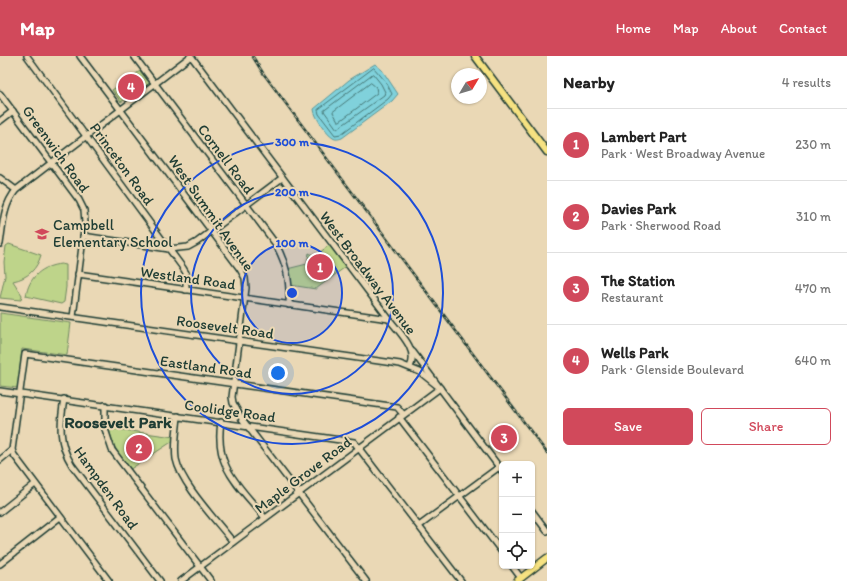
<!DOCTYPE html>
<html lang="en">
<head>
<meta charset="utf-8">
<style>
  :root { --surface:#fff; --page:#f6f6f6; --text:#222; --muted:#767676; --line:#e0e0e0; --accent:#d1495b }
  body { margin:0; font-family:Itim,sans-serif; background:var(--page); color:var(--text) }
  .controls { position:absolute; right:12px; bottom:12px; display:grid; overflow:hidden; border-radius:6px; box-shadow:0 1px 3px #0004 }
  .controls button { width:36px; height:36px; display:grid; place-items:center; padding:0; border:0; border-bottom:1px solid var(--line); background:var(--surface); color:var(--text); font:20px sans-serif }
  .compass { position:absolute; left:451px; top:12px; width:36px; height:36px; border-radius:50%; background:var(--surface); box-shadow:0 1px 3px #0004; rotate:52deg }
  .you { position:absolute; left:278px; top:317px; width:14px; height:14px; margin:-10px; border:3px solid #fff; border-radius:50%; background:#1a73e8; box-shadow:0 0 0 6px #1a73e833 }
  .badge { display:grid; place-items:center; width:26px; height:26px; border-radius:50%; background:var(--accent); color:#fff; font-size:13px; font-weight:700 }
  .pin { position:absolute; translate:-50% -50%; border:2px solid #fff; box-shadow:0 1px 4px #0006 }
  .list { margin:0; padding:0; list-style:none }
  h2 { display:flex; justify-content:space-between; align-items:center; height:52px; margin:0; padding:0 16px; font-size:17px }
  h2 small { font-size:13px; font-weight:400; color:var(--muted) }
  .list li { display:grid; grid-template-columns:26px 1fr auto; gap:12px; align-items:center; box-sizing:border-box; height:72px; padding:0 16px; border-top:1px solid var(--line) }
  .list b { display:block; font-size:15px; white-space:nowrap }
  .list p { margin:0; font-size:13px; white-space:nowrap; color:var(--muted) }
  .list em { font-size:13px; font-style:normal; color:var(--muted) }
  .actions { display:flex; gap:8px; padding:12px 16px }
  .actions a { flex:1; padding:9px 0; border:1px solid var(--accent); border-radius:6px; text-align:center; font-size:14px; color:var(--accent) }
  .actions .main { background:var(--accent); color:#fff }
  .icon { flex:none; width:22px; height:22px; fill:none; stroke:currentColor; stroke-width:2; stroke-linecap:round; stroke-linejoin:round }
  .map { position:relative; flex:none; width:547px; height:525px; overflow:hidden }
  header { display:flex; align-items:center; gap:24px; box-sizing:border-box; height:56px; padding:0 20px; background:var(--accent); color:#fff }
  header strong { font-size:19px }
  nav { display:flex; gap:22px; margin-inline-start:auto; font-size:14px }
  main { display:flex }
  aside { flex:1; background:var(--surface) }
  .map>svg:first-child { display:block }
  .green { fill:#bed48a; stroke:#6e885f }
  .water { fill:#80d1db; stroke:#599698 }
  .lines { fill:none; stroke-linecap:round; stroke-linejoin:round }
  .shore { stroke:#467877; stroke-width:1 }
  .minor-casing { stroke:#1f3d34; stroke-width:8 }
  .major-casing { stroke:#1f3d34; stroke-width:9 }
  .minor { stroke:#ead8b5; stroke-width:5 }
  .major { stroke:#f6e281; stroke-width:6 }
  .rail-casing { stroke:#1f3d34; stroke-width:2.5 }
  .rail { stroke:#ead8b5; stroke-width:1; stroke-dasharray:3; stroke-linecap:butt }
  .ring { fill:none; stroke:#1d4ed8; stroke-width:2 }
  .labels { text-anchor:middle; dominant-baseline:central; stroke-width:4; stroke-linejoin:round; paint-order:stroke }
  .street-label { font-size:15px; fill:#1f3d34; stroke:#ead8b5 }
  .poi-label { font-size:15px; fill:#1f3d34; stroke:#ead8b5; text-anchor:start }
  .quarter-label { font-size:17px; font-weight:bold; fill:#1f3d34; stroke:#ead8b5 }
  .centre { fill:#1d4ed8; stroke:#ead8b5; stroke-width:2 }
  .ring-label { font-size:12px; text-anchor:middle; font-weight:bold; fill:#1d4ed8; stroke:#ead8b5; stroke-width:4; stroke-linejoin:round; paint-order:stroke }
</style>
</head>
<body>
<header>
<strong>Map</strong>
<nav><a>Home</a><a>Map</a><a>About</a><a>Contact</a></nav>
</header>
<main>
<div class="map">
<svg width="547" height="525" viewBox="0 0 547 525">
  <rect width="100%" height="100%" fill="#ead8b5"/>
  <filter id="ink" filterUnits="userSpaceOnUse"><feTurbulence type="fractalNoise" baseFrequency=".025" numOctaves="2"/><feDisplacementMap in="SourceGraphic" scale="8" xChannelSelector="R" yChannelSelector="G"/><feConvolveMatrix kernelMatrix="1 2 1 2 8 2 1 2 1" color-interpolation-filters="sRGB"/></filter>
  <g filter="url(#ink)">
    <g class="green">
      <path d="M 140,15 L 150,28 L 121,46 L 112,34 Z"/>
      <path d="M 332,187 L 348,209 L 316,233 L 290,229 L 287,213 L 307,208 L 309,197 L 315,200 Z"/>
      <path d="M 9,188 L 41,199 C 37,213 28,222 13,225 L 22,239 L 21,244 L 0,242 L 5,220 L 4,206 L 6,190 Z"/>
      <path d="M 61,208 L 66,209 L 66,231 L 64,246 L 61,248 L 26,240 C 29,221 42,210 61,208 Z"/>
      <path d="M 0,257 L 71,267 L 67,299 L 22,293 L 18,332 L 0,330 Z"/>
      <path d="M 109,372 L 174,381 L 173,385 L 129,414 C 119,400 112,389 109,372 Z"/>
    </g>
    <path class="water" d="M 375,8 L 382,14 L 398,38 L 392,45 L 342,82 C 339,83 336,84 333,82 C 327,79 314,60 314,53 L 349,24 Z"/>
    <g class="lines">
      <g class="shore">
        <path d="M 374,12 L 386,26 L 392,38 L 388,43 L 341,78 L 335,79 L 319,58 L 318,54 Z"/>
        <path d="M 373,18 L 381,28 L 385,36 L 384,39 L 337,73 L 324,55 Z"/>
        <path d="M 371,27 L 376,31 L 377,37 L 340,65 L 338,65 L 333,56 Z"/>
      </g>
      <defs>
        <g id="minor">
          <path d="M 27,0 L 183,212 L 186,217 L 186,234"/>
          <path d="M 80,0 L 240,213 L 245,222 L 246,232 L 232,341 L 233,347 L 242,363 L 366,525"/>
          <path d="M 134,0 L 275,187 C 287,208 290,225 289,249"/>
          <path d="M 0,38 L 79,144 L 84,154 L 85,167 L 73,261"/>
          <path d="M 0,65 L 13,55"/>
          <path d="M 0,122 L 16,134"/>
          <path d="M 83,180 L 169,193 L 188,191 L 197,186 L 282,122"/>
          <path d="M 0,188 C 3,168 3,150 16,134 L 191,0 L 389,263 C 399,276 419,294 410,311"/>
          <path d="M 78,218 L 389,263"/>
          <path d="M 0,251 L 400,308 L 420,316 L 440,332"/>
          <path d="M 413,296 L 502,415"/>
          <path d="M 0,335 L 354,386 L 461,525"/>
          <path d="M 64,343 C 60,368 58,387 72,409 L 160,525"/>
          <path d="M 105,349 L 105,373 L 112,394 L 211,525"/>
          <path d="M 178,360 C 177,374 174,388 176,403 C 181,428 217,465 233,486"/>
          <path d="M 399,361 L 502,496"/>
          <path d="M 221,366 C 214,412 239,429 265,462"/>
          <path d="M 0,404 L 12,394"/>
          <path d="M 532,455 L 547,475"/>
          <path d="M 0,456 L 35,428"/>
          <path d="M 419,470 L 499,411"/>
          <path d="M 0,508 L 60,461"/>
          <path d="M 512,510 L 521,522"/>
          <path d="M 109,525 L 14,399 L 12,394 L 25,298 L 397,351 L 403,358"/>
          <path d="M 181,525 L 440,332"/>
        </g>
        <g id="major">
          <path d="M 475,0 L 547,96"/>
          <path d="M 517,525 L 547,502"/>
        </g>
      </defs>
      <use href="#minor" class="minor-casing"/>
      <use href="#major" class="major-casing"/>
      <use href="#minor" class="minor"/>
      <use href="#major" class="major"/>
      <defs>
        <path id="rail" d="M 253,1 L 263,17 L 547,397"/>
      </defs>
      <use href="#rail" class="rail-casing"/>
      <use href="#rail" class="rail"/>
    </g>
  </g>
  <circle cx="292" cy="237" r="50" fill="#1d4ed8" fill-opacity=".12"/>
  <g class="ring">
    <circle cx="292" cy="237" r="50"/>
    <circle cx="292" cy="237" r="101"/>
    <circle cx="292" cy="237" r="151"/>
  </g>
  <defs>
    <symbol id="school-bare" viewBox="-9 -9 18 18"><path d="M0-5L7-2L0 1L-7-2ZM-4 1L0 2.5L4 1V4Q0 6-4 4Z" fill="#d1495b" stroke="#ead8b5" stroke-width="2.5" paint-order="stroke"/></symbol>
  </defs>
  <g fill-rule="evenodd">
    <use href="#school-bare" x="32" y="168" width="20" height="20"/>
  </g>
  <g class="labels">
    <g class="street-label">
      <text transform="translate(56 93) rotate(54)">Greenwich Road</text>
      <text transform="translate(226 103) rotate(53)">Cornell Road</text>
      <text transform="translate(122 108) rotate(54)">Princeton Road</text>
      <text transform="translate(211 157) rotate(55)">West Summit Avenue</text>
      <text transform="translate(368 217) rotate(53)">West Broadway Avenue</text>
      <text transform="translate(188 222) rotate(8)">Westland Road</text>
      <text transform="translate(225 271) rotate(8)">Roosevelt Road</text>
      <text transform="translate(206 311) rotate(8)">Eastland Road</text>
      <text transform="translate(230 355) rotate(8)">Coolidge Road</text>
      <text transform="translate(303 419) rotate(-37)">Maple Grove Road</text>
      <text transform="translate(106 432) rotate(54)">Hampden Road</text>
    </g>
    <g class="poi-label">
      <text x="53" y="169">Campbell<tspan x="53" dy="17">Elementary School</tspan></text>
    </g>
    <g class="quarter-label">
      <text x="118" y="366">Roosevelt Park</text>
    </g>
  </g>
  <circle cx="292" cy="237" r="6" class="centre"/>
  <g class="ring-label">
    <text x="292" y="90">300 m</text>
    <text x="292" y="140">200 m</text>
    <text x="292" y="191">100 m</text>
  </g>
</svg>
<div class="controls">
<button>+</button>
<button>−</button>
<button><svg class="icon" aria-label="locate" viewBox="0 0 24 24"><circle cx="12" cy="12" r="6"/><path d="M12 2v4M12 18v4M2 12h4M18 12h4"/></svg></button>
</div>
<svg class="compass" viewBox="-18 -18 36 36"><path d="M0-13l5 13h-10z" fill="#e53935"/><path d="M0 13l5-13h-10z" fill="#767676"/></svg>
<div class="you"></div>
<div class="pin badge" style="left:320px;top:211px">1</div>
<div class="pin badge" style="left:139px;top:392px">2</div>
<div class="pin badge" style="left:504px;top:382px">3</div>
<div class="pin badge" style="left:131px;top:31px">4</div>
</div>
<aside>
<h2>Nearby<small>4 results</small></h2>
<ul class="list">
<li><span class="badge">1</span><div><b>Lambert Part</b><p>Park · West Broadway Avenue</p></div><em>230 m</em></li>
<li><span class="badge">2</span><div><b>Davies Park</b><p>Park · Sherwood Road</p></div><em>310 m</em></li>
<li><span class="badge">3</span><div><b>The Station</b><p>Restaurant</p></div><em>470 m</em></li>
<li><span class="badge">4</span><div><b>Wells Park</b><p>Park · Glenside Boulevard</p></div><em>640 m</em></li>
</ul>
<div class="actions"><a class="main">Save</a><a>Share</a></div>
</aside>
</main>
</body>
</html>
